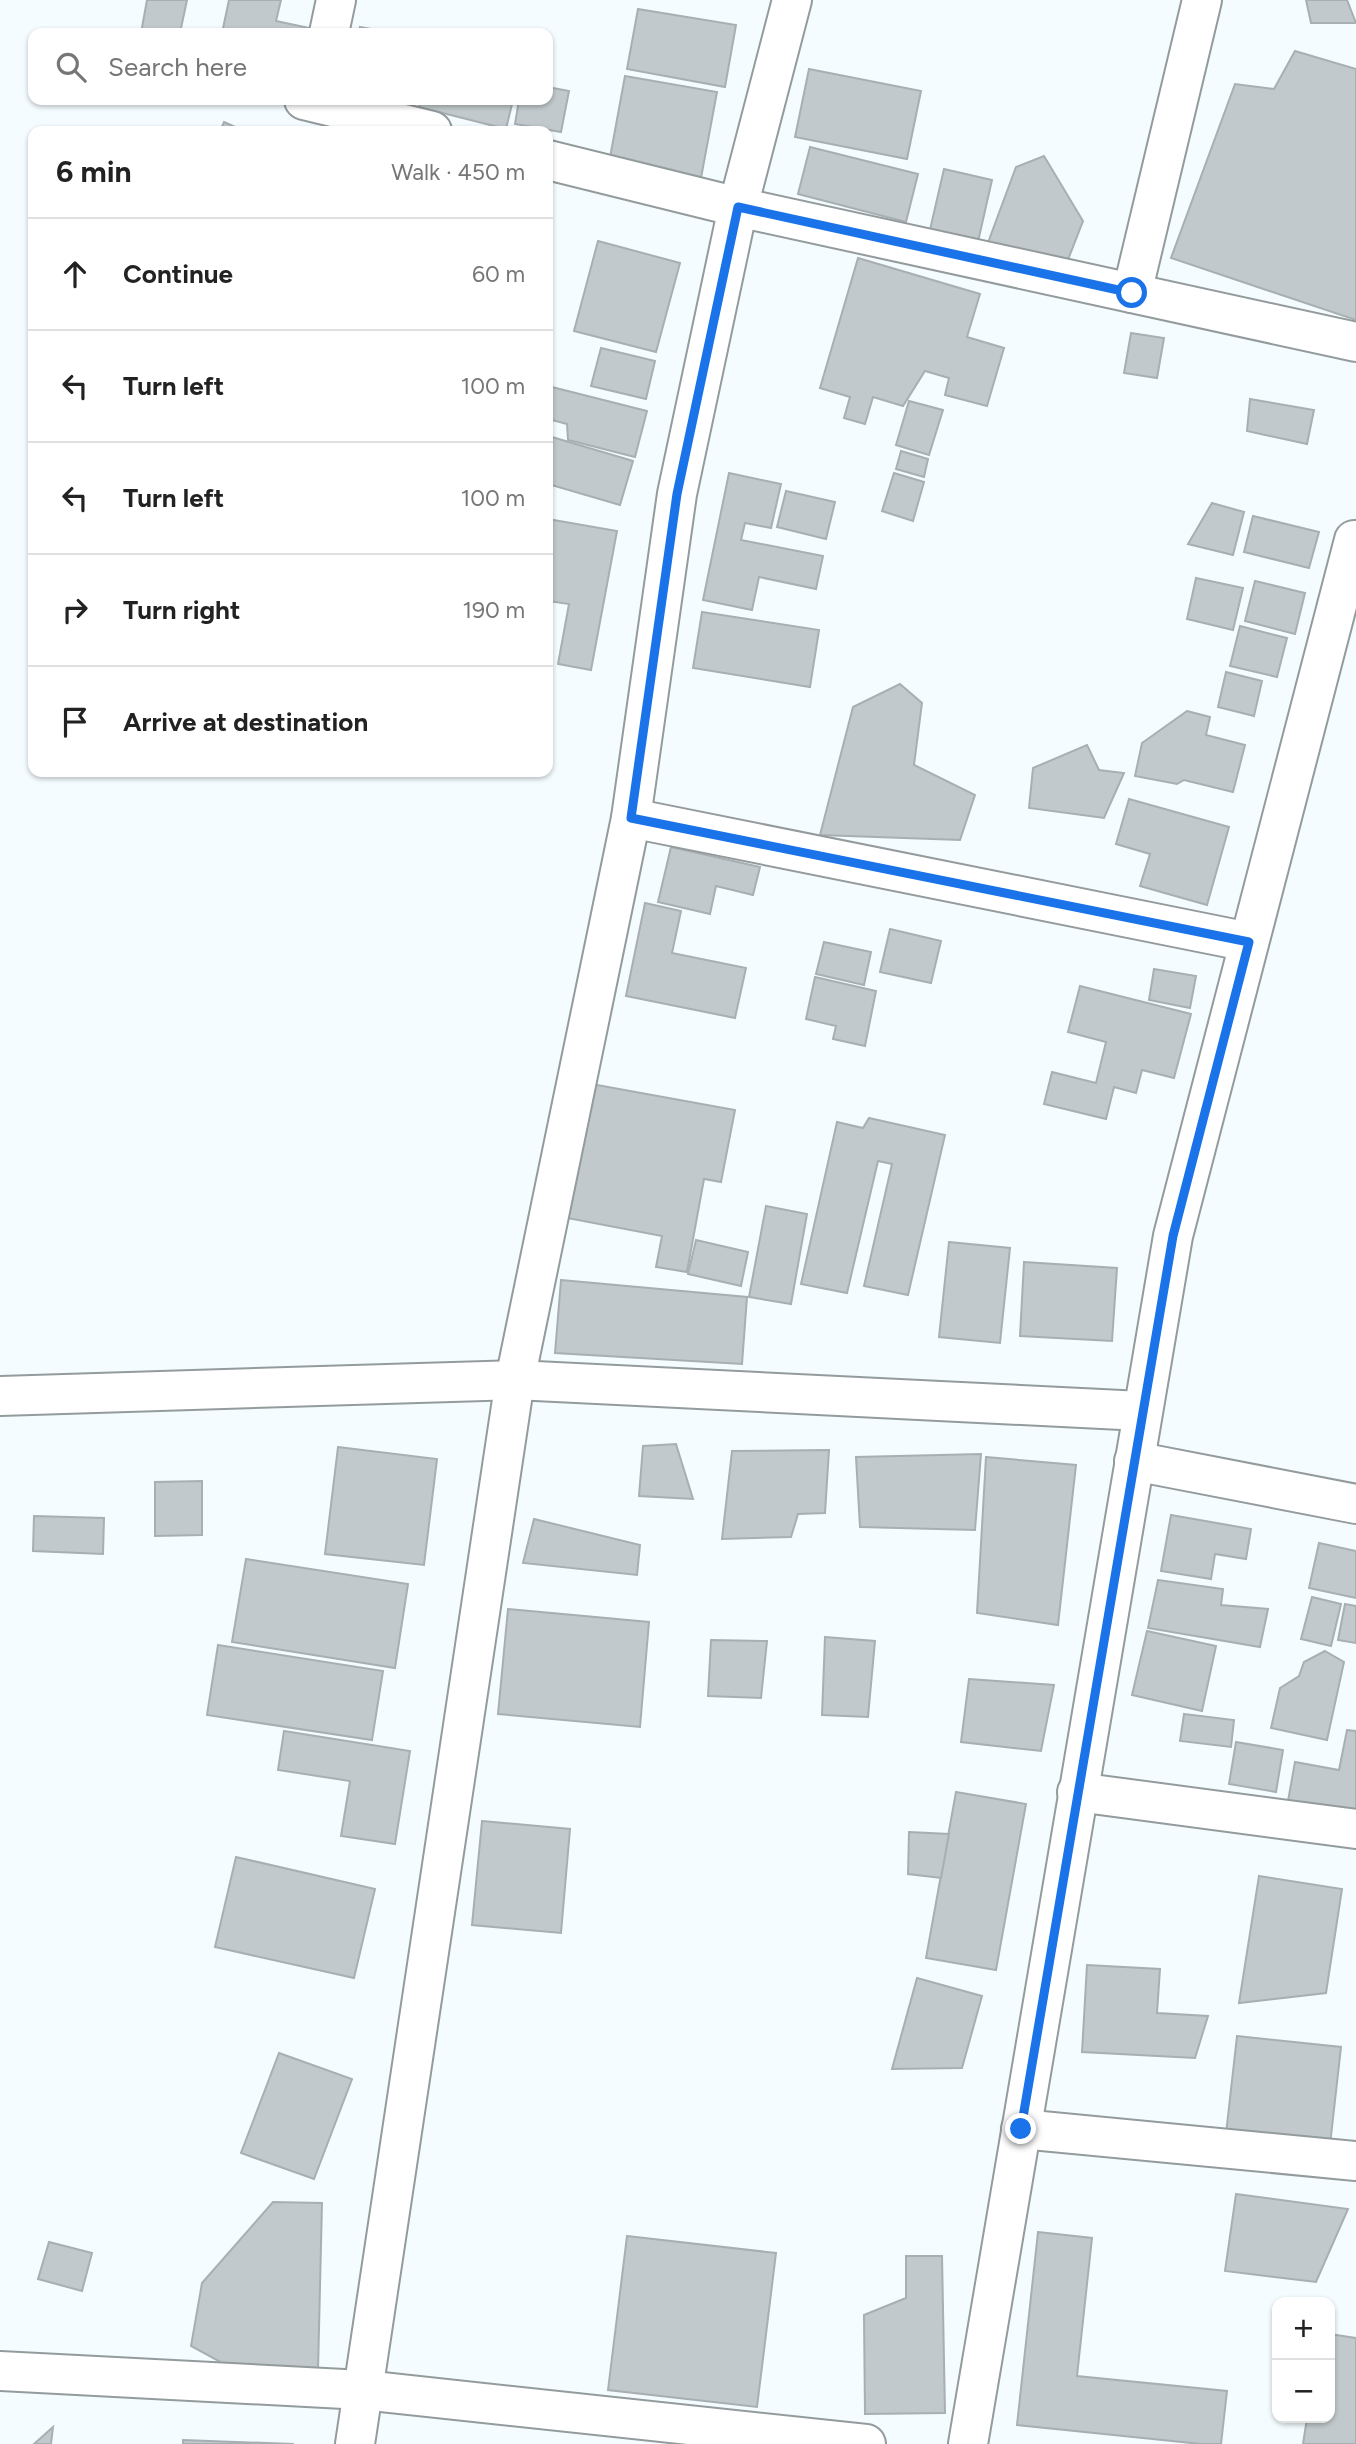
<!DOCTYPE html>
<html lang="en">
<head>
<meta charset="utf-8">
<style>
  :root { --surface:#fff; --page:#f6f6f6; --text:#222; --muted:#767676; --line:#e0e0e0 }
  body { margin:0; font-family:Figtree,sans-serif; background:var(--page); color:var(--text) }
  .controls { position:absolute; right:21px; bottom:21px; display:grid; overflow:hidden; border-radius:14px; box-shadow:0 2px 5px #0004 }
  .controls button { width:63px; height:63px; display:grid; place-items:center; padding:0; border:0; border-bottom:2px solid var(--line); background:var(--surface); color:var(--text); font:35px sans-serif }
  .stop { position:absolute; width:21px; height:21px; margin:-16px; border:5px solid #1a73e8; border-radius:50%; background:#fff }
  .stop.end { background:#1a73e8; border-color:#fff; box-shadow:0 2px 7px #0008 }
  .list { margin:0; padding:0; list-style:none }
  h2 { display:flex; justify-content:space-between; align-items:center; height:91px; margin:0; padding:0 28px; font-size:30px }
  h2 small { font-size:23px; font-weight:400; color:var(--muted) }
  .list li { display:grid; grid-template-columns:46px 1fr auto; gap:21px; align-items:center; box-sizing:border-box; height:112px; padding:0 28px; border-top:2px solid var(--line) }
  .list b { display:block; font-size:26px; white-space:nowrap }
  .list em { font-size:23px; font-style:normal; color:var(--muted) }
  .icon { flex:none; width:38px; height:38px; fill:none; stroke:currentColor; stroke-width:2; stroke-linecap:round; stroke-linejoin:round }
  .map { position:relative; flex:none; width:1356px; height:2444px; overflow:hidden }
  .search { position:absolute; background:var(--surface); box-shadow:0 2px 5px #0004; left:28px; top:28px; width:525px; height:77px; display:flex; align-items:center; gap:18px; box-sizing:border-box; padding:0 24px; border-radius:14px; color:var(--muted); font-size:26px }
  .panel { position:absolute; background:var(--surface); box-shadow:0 2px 5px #0004; left:28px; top:126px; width:525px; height:651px; border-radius:14px }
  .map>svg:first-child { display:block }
  .building { fill:#c1c9cc; stroke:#a7afb2; stroke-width:2 }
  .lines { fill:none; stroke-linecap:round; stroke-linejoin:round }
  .minor-casing { stroke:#939b9d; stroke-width:42 }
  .minor { stroke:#fff; stroke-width:38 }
  .route { stroke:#1a73e8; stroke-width:9 }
</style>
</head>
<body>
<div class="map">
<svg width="1356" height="2444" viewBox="0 0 1356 2444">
  <rect width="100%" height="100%" fill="#f4fcff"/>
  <g class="building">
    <path d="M 147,0 L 187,0 L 180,33 L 141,33 Z"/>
    <path d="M 229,0 L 281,0 L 276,21 L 314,29 L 313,33 L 222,33 Z"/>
    <path d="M 1306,0 L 1347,0 L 1356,23 L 1311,23 Z"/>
    <path d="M 638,9 L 736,25 L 725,87 L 627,69 Z"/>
    <path d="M 360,27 L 393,33 L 359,33 Z"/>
    <path d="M 1295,51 L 1356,69 L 1356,320 L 1171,258 L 1235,84 L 1274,89 Z"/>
    <path d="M 809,69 L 921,91 L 907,159 L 795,137 Z"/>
    <path d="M 625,76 L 717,92 L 701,178 L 609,163 Z"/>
    <path d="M 548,87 L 569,91 L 561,132 L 515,124 L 519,100 L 548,100 Z"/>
    <path d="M 421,100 L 513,100 L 506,129 L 419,107 Z"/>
    <path d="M 224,122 L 244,131 L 220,131 Z"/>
    <path d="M 810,147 L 918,174 L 906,222 L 798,194 Z"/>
    <path d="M 1044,156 L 1083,221 L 1064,270 L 986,248 L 1016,167 Z"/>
    <path d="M 944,169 L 992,180 L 977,246 L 929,234 Z"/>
    <path d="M 598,241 L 680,263 L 656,352 L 574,331 Z"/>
    <path d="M 858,258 L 980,294 L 967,337 L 1004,348 L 987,406 L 945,395 L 949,378 L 925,371 L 903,406 L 873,397 L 865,424 L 844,418 L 850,397 L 820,388 Z"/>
    <path d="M 1131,333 L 1164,338 L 1157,378 L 1124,373 Z"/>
    <path d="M 601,348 L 655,361 L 646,399 L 591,386 Z"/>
    <path d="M 548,386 L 647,411 L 635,457 L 568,440 L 567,424 L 548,419 Z"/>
    <path d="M 1250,399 L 1314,410 L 1307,444 L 1247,431 Z"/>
    <path d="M 909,401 L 943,410 L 929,455 L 896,445 Z"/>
    <path d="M 552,437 L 633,461 L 620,505 L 548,484 L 548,451 Z"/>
    <path d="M 901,451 L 928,459 L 924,477 L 896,469 Z"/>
    <path d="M 729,473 L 781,484 L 771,528 L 745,523 L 741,540 L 823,556 L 816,589 L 759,577 L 752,610 L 703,600 Z"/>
    <path d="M 894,473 L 924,482 L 913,521 L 882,511 Z"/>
    <path d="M 786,491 L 835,502 L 826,539 L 777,527 Z"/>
    <path d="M 1212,503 L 1244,512 L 1233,555 L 1188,544 Z"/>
    <path d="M 1253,516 L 1319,532 L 1309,568 L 1244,552 Z"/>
    <path d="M 548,519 L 617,531 L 591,670 L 558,664 L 569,604 L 548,601 Z"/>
    <path d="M 1196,578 L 1243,588 L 1233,630 L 1187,619 Z"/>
    <path d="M 1255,581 L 1305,593 L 1295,634 L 1245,621 Z"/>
    <path d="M 702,612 L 819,630 L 810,687 L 693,668 Z"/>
    <path d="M 1240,626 L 1287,638 L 1277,677 L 1230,666 Z"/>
    <path d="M 1226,672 L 1262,681 L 1254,716 L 1218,707 Z"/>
    <path d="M 900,684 L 922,703 L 914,765 L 975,795 L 960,840 L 820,835 L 853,707 Z"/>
    <path d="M 1187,711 L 1210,717 L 1206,735 L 1245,745 L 1233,792 L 1184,780 L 1177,784 L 1135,776 L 1142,743 Z"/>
    <path d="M 1087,745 L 1099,770 L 1124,773 L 1104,818 L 1029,808 L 1033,768 Z"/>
    <path d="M 1129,799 L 1229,827 L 1207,905 L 1140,886 L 1150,854 L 1116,844 Z"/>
    <path d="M 671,847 L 760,867 L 753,895 L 716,886 L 710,914 L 658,902 Z"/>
    <path d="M 645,903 L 681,911 L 672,953 L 746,968 L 735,1018 L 626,996 Z"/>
    <path d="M 890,929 L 941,941 L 931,983 L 880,972 Z"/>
    <path d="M 824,942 L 871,952 L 864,985 L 816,974 Z"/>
    <path d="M 1154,969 L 1196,976 L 1190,1008 L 1149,1000 Z"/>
    <path d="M 815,977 L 876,991 L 865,1046 L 833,1039 L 836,1026 L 806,1019 Z"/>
    <path d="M 1080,986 L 1191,1014 L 1174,1078 L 1142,1070 L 1136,1093 L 1114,1087 L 1106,1119 L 1044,1104 L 1052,1072 L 1096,1083 L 1106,1042 L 1068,1032 Z"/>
    <path d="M 586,1083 L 735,1110 L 721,1182 L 704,1179 L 687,1272 L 656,1267 L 662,1236 L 562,1217 Z"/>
    <path d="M 869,1118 L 945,1135 L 908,1295 L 864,1286 L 892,1164 L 878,1161 L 847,1293 L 801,1284 L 837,1122 L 863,1128 Z"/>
    <path d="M 766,1206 L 807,1214 L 791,1304 L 749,1297 Z"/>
    <path d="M 696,1240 L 748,1252 L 741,1286 L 688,1274 Z"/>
    <path d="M 949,1242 L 1010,1248 L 1000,1343 L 939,1337 Z"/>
    <path d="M 1024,1262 L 1117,1268 L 1112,1341 L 1020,1336 Z"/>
    <path d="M 561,1280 L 747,1297 L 742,1364 L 555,1353 Z"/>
    <path d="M 676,1444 L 693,1499 L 639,1496 L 643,1446 Z"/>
    <path d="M 338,1447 L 437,1459 L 424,1565 L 325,1554 Z"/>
    <path d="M 829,1450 L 825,1513 L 798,1514 L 791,1537 L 722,1539 L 732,1451 Z"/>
    <path d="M 981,1454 L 975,1530 L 860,1527 L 856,1457 Z"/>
    <path d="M 986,1457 L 1076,1465 L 1058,1625 L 977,1613 Z"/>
    <path d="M 202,1481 L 202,1535 L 155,1536 L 155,1482 Z"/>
    <path d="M 1171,1515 L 1251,1529 L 1246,1559 L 1215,1554 L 1211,1579 L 1161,1571 Z"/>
    <path d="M 34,1516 L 104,1518 L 103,1554 L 33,1551 Z"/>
    <path d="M 534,1519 L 640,1545 L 637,1575 L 523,1563 Z"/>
    <path d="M 1319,1543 L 1356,1551 L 1356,1598 L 1309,1588 Z"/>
    <path d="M 246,1559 L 408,1584 L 395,1668 L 232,1642 Z"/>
    <path d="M 1158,1580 L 1223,1589 L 1221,1605 L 1268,1609 L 1260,1647 L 1148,1628 Z"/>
    <path d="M 1312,1597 L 1341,1604 L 1331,1646 L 1301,1639 Z"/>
    <path d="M 1345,1604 L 1356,1606 L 1356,1643 L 1338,1640 Z"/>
    <path d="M 508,1609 L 649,1622 L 640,1727 L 498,1714 Z"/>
    <path d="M 1147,1631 L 1216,1646 L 1202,1711 L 1132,1695 Z"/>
    <path d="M 825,1637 L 875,1641 L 868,1717 L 822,1715 Z"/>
    <path d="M 711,1640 L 767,1641 L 761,1698 L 708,1696 Z"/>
    <path d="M 218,1645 L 383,1671 L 372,1740 L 207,1715 Z"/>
    <path d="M 1325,1651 L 1344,1662 L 1327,1740 L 1271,1728 L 1280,1688 L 1299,1676 L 1304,1662 Z"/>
    <path d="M 969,1679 L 1054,1685 L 1041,1751 L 961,1742 Z"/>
    <path d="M 1184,1714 L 1234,1720 L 1231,1747 L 1180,1741 Z"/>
    <path d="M 1347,1730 L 1356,1731 L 1356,1814 L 1288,1801 L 1295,1762 L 1339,1770 Z"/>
    <path d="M 284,1731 L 410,1751 L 395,1844 L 341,1836 L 350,1781 L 278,1770 Z"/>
    <path d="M 1236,1742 L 1283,1750 L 1276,1792 L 1229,1784 Z"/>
    <path d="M 956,1792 L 1026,1804 L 996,1970 L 926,1958 Z"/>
    <path d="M 482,1821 L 570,1829 L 561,1933 L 472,1925 Z"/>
    <path d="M 909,1832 L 949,1834 L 941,1878 L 908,1874 Z"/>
    <path d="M 236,1857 L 375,1889 L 354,1978 L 215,1947 Z"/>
    <path d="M 1259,1876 L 1342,1889 L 1326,1993 L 1239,2003 Z"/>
    <path d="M 1087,1965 L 1160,1969 L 1157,2013 L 1208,2016 L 1195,2058 L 1082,2052 Z"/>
    <path d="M 917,1978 L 982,1996 L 962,2068 L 892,2069 Z"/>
    <path d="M 1237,2036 L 1341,2047 L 1330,2145 L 1226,2134 Z"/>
    <path d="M 279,2053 L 352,2079 L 314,2179 L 241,2153 Z"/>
    <path d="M 1236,2194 L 1348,2209 L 1316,2282 L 1225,2271 Z"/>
    <path d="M 273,2202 L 322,2203 L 318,2371 L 235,2370 L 191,2346 L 202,2283 Z"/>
    <path d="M 1038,2232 L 1092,2238 L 1077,2376 L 1227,2391 L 1221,2444 L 1201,2444 L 1017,2425 Z"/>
    <path d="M 627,2236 L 776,2253 L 757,2407 L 608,2390 Z"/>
    <path d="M 49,2242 L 92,2253 L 82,2291 L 38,2279 Z"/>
    <path d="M 906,2256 L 942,2256 L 945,2413 L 865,2414 L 864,2315 L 906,2298 Z"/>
    <path d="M 1330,2334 L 1356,2338 L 1356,2444 L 1303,2444 L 1307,2418 L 1330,2418 Z"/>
    <path d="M 53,2427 L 51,2444 L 34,2444 Z"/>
    <path d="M 183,2440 L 294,2444 L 183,2444 Z"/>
  </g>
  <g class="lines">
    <defs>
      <g id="minor">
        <path d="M 329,33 L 336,0"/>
        <path d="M 304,100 L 432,131"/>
        <path d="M 548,160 L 738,207 L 1356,342"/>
        <path d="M 1132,293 L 1202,0"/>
        <path d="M 631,818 L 1249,942"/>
        <path d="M 0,1396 L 515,1380 L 1142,1411"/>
        <path d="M 1134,1461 L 1356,1504"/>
        <path d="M 1077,1792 L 1356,1829"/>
        <path d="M 1021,2129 L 1356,2161"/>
        <path d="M 0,2371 L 363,2390 L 866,2444"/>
        <path d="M 355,2444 L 515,1380 L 631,818 L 677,494 L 738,207 L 792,0"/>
        <path d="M 968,2444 L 1173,1236 L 1354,540"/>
      </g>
    </defs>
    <use href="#minor" class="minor-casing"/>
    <use href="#minor" class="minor"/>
  </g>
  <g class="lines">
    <path class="route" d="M 1021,2129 L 1173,1236 L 1249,942 L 631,818 L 677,494 L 738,207 L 1132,293"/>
  </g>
</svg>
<div class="controls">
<button>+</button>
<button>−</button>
</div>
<div class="stop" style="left:1132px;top:293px"></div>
<div class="stop end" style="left:1021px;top:2129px"></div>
<div class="search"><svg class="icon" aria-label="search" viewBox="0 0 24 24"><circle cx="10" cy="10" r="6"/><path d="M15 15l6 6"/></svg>Search here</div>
<section class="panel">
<h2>6 min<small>Walk · 450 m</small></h2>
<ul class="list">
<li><svg class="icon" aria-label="ahead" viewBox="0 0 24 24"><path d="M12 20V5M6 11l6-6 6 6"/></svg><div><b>Continue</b></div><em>60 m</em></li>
<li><svg class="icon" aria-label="left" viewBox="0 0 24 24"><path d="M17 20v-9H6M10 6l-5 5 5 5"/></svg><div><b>Turn left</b></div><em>100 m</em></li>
<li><svg class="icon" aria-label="left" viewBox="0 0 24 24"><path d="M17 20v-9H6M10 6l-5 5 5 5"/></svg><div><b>Turn left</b></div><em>100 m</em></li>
<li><svg class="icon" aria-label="right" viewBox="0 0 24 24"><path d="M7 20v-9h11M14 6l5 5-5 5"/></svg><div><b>Turn right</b></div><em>190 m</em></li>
<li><svg class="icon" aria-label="arrive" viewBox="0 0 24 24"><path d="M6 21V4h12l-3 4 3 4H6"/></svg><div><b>Arrive at destination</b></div></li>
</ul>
</section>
</div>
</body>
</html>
